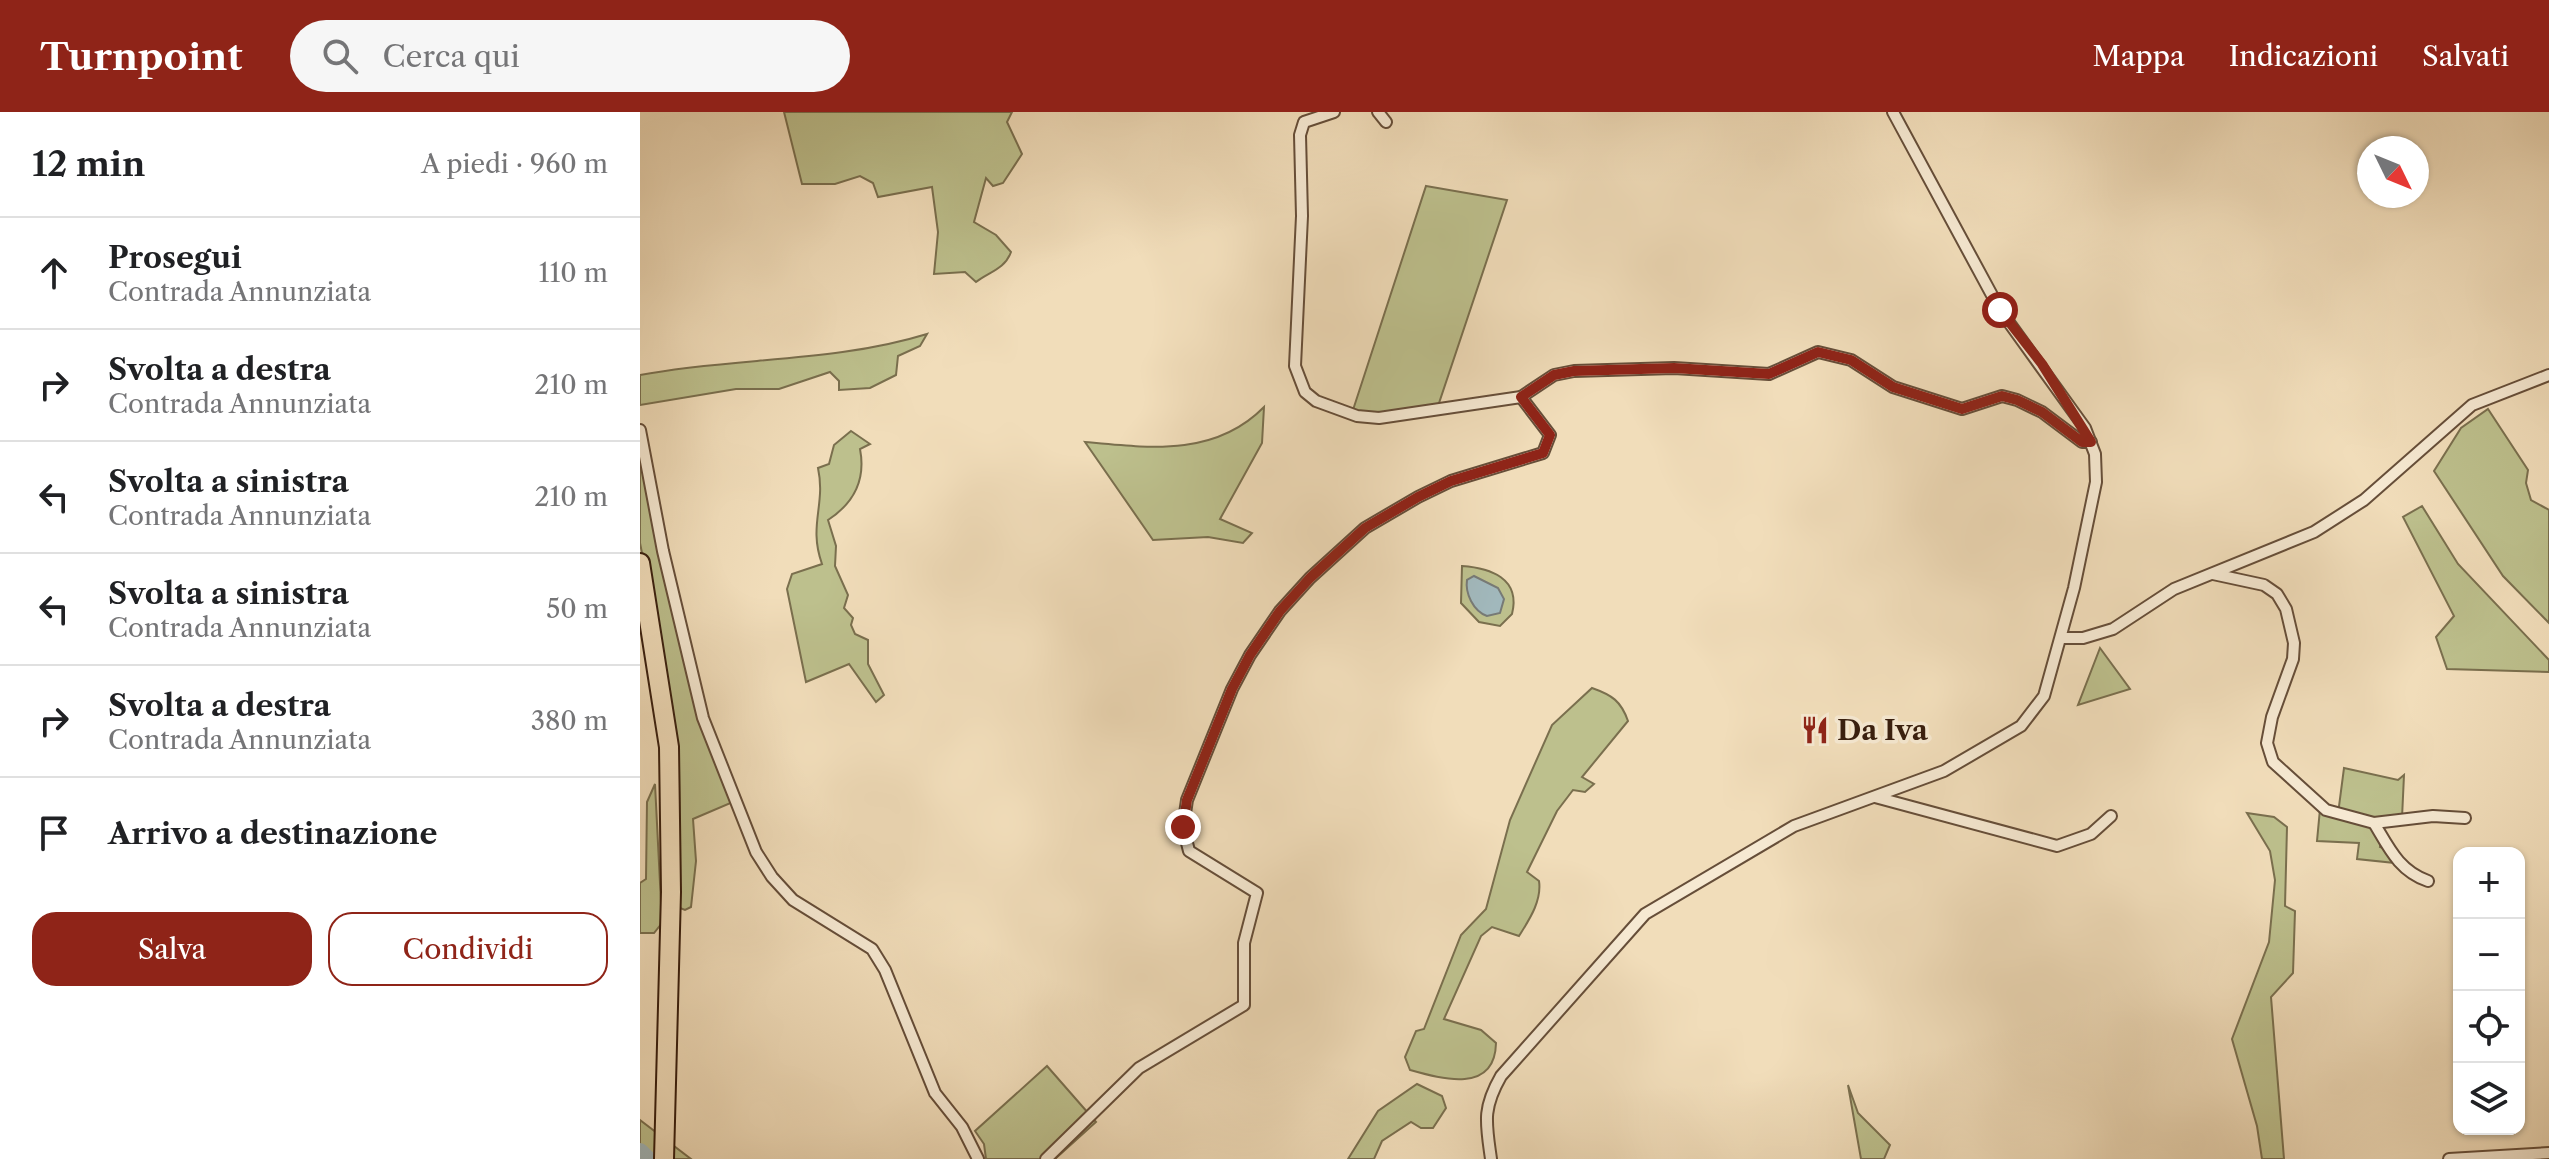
<!DOCTYPE html>
<html lang="it">
<head>
<meta charset="utf-8">
<style>
  :root { --surface:#fff; --page:#f6f6f6; --text:#202124; --muted:#757577; --line:#e0e0e0; --accent:#8f2418 }
  body { margin:0; font-family:"Libre Caslon Text",serif; background:var(--page); color:var(--text) }
  .controls { position:absolute; right:24px; bottom:24px; display:grid; overflow:hidden; border-radius:16px; box-shadow:0 2px 6px #0004 }
  .controls button { width:72px; height:72px; display:grid; place-items:center; padding:0; border:0; border-bottom:2px solid var(--line); background:var(--surface); color:var(--text); font:40px sans-serif }
  .compass { position:absolute; left:1717px; top:24px; width:72px; height:72px; border-radius:50%; background:var(--surface); box-shadow:0 2px 6px #0004; rotate:133deg }
  .stop { position:absolute; width:24px; height:24px; margin:-18px; border:6px solid #8f2418; border-radius:50%; background:#fff }
  .stop.end { background:#8f2418; border-color:#fff; box-shadow:0 2px 8px #0008 }
  .list { margin:0; padding:0; list-style:none }
  h2 { display:flex; justify-content:space-between; align-items:center; height:104px; margin:0; padding:0 32px; font-size:34px }
  h2 small { font-size:26px; font-weight:400; color:var(--muted) }
  .list li { display:grid; grid-template-columns:52px 1fr auto; gap:24px; align-items:center; box-sizing:border-box; height:112px; padding:0 32px; border-top:2px solid var(--line) }
  .list b { display:block; font-size:30px; white-space:nowrap }
  .list p { margin:0; font-size:26px; white-space:nowrap; color:var(--muted) }
  .list em { font-size:26px; font-style:normal; color:var(--muted) }
  .actions { display:flex; gap:16px; padding:24px 32px }
  .actions a { flex:1; padding:18px 0; border:2px solid var(--accent); border-radius:24px; text-align:center; font-size:28px; color:var(--accent) }
  .actions .main { background:var(--accent); color:#fff }
  .icon { flex:none; width:44px; height:44px; fill:none; stroke:currentColor; stroke-width:2; stroke-linecap:round; stroke-linejoin:round }
  .map { position:relative; flex:none; width:1909px; height:1047px; overflow:hidden }
  header { display:flex; align-items:center; gap:48px; box-sizing:border-box; height:112px; padding:0 40px; background:var(--accent); color:#fff }
  header strong { font-size:38px }
  nav { display:flex; gap:44px; margin-inline-start:auto; font-size:28px }
  .search { width:560px; height:72px; background:var(--page); display:flex; align-items:center; gap:20px; box-sizing:border-box; padding:0 28px; border-radius:44px; color:var(--muted); font-size:30px }
  main { display:flex }
  aside { flex:1; background:var(--surface) }
  .map>svg:first-child { display:block }
  .green { fill:#bdc08d; stroke:#7a6f4e; stroke-width:2 }
  .water { fill:#a1b8bc; stroke:#777a76; stroke-width:2 }
  .lines { fill:none; stroke-linecap:round; stroke-linejoin:round }
  .river { stroke:#a1b8bc; stroke-width:18 }
  .street-casing { stroke:#664e39; stroke-width:14 }
  .highway-casing { stroke:#381e0e; stroke-width:22 }
  .street { stroke:#f6e9d2; stroke-width:10 }
  .highway { stroke:#f1ddba; stroke-width:18 }
  .route { stroke:#8f2418; stroke-width:10 }
  .labels { text-anchor:middle; dominant-baseline:central; stroke-width:7; stroke-linejoin:round; paint-order:stroke }
  .poi-label { font-size:28px; font-weight:bold; fill:#381e0e; stroke:#f6e9d2; text-anchor:start }
</style>
</head>
<body>
<header>
<strong>Turnpoint</strong>
<div class="search"><svg class="icon" aria-label="search" viewBox="0 0 24 24"><circle cx="10" cy="10" r="6"/><path d="M15 15l6 6"/></svg>Cerca qui</div>
<nav><a>Mappa</a><a>Indicazioni</a><a>Salvati</a></nav>
</header>
<main>
<aside>
<h2>12 min<small>A piedi · 960 m</small></h2>
<ul class="list">
<li><svg class="icon" aria-label="ahead" viewBox="0 0 24 24"><path d="M12 20V5M6 11l6-6 6 6"/></svg><div><b>Prosegui</b><p>Contrada Annunziata</p></div><em>110 m</em></li>
<li><svg class="icon" aria-label="right" viewBox="0 0 24 24"><path d="M7 20v-9h11M14 6l5 5-5 5"/></svg><div><b>Svolta a destra</b><p>Contrada Annunziata</p></div><em>210 m</em></li>
<li><svg class="icon" aria-label="left" viewBox="0 0 24 24"><path d="M17 20v-9H6M10 6l-5 5 5 5"/></svg><div><b>Svolta a sinistra</b><p>Contrada Annunziata</p></div><em>210 m</em></li>
<li><svg class="icon" aria-label="left" viewBox="0 0 24 24"><path d="M17 20v-9H6M10 6l-5 5 5 5"/></svg><div><b>Svolta a sinistra</b><p>Contrada Annunziata</p></div><em>50 m</em></li>
<li><svg class="icon" aria-label="right" viewBox="0 0 24 24"><path d="M7 20v-9h11M14 6l5 5-5 5"/></svg><div><b>Svolta a destra</b><p>Contrada Annunziata</p></div><em>380 m</em></li>
<li><svg class="icon" aria-label="arrive" viewBox="0 0 24 24"><path d="M6 21V4h12l-3 4 3 4H6"/></svg><div><b>Arrivo a destinazione</b></div></li>
</ul>
<div class="actions"><a class="main">Salva</a><a>Condividi</a></div>
</aside>
<div class="map">
<svg width="1909" height="1047" viewBox="0 0 1909 1047">
  <rect width="100%" height="100%" fill="#f1ddba"/>
  <filter id="stains"><feTurbulence type="fractalNoise" baseFrequency=".0025" numOctaves="4"/><feColorMatrix values="0 0 0 0 .2 0 0 0 0 .09 0 0 0 0 .02 0 0 0 .5 -.17"/></filter>
  <radialGradient id="worn" r=".72"><stop offset=".6" stop-color="#630" stop-opacity="0"/><stop offset="1" stop-color="#630" stop-opacity=".3"/></radialGradient>
  <g class="green">
    <path d="M 144,0 L 372,0 L 367,10 L 382,42 L 363,71 L 353,74 L 346,66 L 334,110 L 356,123 L 371,140 C 365,157 349,160 336,170 L 325,160 L 294,162 L 298,120 L 292,75 L 238,85 L 233,71 L 220,64 L 195,72 L 162,72 Z"/>
    <path d="M 786,74 L 867,88 L 797,297 L 734,303 L 712,301 Z"/>
    <path d="M 287,222 L 280,234 L 258,244 L 256,263 L 230,276 L 199,278 L 199,269 L 190,260 L 139,277 L 96,277 L 0,293 L 0,263 C 95,245 193,251 287,222 Z"/>
    <path d="M 624,295 L 622,331 L 580,407 L 612,421 L 603,431 L 568,425 L 513,428 L 445,330 C 509,336 575,345 624,295 Z"/>
    <path d="M 1848,297 L 1888,358 L 1886,371 L 1891,388 L 1909,398 L 1909,511 L 1863,464 L 1794,359 L 1821,316 Z"/>
    <path d="M 211,319 L 230,332 L 220,337 C 226,368 214,391 188,408 L 196,434 L 195,454 L 208,483 L 204,496 L 213,506 L 211,513 L 215,522 L 228,528 L 228,552 L 244,583 L 236,590 L 209,552 L 166,570 L 147,477 L 152,462 L 182,452 C 168,413 186,393 178,356 L 189,352 L 194,333 Z"/>
    <path d="M 0,335 L 26,473 L 93,690 L 53,707 L 56,749 L 51,795 L 45,798 L 40,796 L 39,656 L 32,593 L 0,431 Z"/>
    <path d="M 1782,394 L 1818,452 L 1909,548 L 1909,560 L 1807,557 L 1796,525 L 1814,504 L 1763,405 Z"/>
    <path d="M 822,454 C 850,456 881,466 872,502 L 860,514 L 839,510 L 821,491 Z"/>
    <path d="M 1460,536 L 1490,577 L 1438,593 Z"/>
    <path d="M 952,576 C 972,583 981,589 988,609 L 942,665 L 954,672 L 945,680 L 933,678 L 917,699 L 887,760 L 899,769 C 902,789 889,808 879,824 L 852,815 L 841,824 L 804,907 L 841,918 L 856,931 C 855,982 802,967 770,958 L 765,945 L 776,919 L 784,917 L 821,823 L 846,797 L 870,708 L 912,613 Z"/>
    <path d="M 1704,656 L 1758,668 L 1764,663 L 1762,706 L 1744,707 L 1740,735 L 1747,737 L 1755,751 L 1717,747 L 1719,731 L 1677,729 L 1680,697 L 1698,702 Z"/>
    <path d="M 15,672 L 22,811 L 14,821 L 0,821 L 0,771 L 6,767 L 7,690 Z"/>
    <path d="M 1607,701 L 1634,705 L 1647,715 L 1645,794 L 1655,799 L 1653,861 L 1631,885 L 1644,1047 L 1622,1047 L 1617,1014 L 1592,927 L 1629,830 L 1635,768 L 1630,739 Z"/>
    <path d="M 407,954 L 456,1010 L 415,1047 L 346,1047 L 344,1032 L 335,1019 Z"/>
    <path d="M 777,972 L 802,984 L 806,996 L 793,1016 L 781,1016 L 771,1010 L 742,1029 L 734,1047 L 708,1047 L 738,999 Z"/>
    <path d="M 1208,973 L 1218,1001 L 1250,1033 L 1244,1047 L 1221,1047 Z"/>
    <path d="M 0,1008 L 51,1047 L 0,1047 Z"/>
  </g>
  <path class="water" d="M 834,464 L 858,476 L 864,487 L 860,501 L 847,504 C 833,499 825,481 827,468 Z"/>
  <g class="lines">
    <path class="river" d="M 0,1040 L 7,1047"/>
    <defs>
      <g id="street">
        <path d="M 694,0 L 664,10 L 660,23 L 662,104 L 655,254 L 665,280 L 676,289 L 717,304 L 739,306 L 881,285"/>
        <path d="M 738,0 L 746,10"/>
        <path d="M 0,318 L 23,439 L 63,606 L 116,740 L 132,765 L 153,788 L 232,837 L 245,858 L 295,981 L 322,1015 L 338,1047"/>
        <path d="M 1573,462 L 1624,473 L 1637,482 L 1646,497 L 1654,531 L 1653,547 L 1632,605 L 1627,631 L 1633,650 L 1686,698 L 1734,711 L 1793,704 L 1825,706"/>
        <path d="M 1423,526 L 1443,526 L 1473,517 L 1534,477 L 1674,420 L 1724,388 L 1832,293 L 1909,263"/>
        <path d="M 1235,685 L 1417,734 L 1451,722 L 1471,704"/>
        <path d="M 1734,711 C 1749,736 1759,759 1788,769"/>
        <path d="M 406,1047 L 499,956 L 604,893 L 604,831 L 617,781 L 549,739 L 543,715 L 547,688 L 592,577 L 610,543 L 640,499 L 670,466 L 725,416 L 778,385 L 811,369 L 903,341 L 910,323 L 881,285 L 914,263 L 934,259 L 1034,256 L 1129,262 L 1178,240 L 1211,248 L 1253,275 L 1322,297 L 1362,284 L 1377,288 L 1402,300 L 1442,330 L 1451,330"/>
        <path d="M 851,1047 C 846,1011 842,997 861,964 L 1005,802 L 1154,714 L 1304,659 L 1381,614 L 1404,584 L 1434,476 L 1456,370 L 1455,342 L 1445,316 L 1360,198 L 1253,0"/>
        <path d="M 1809,1047 L 1909,1041"/>
      </g>
      <path id="highway" d="M 0,451 L 29,635 L 31,780 L 24,1047"/>
    </defs>
    <use href="#street" class="street-casing"/>
    <use href="#highway" class="highway-casing"/>
    <use href="#street" class="street"/>
    <use href="#highway" class="highway"/>
  </g>
  <g class="lines">
    <path class="route" d="M 543,715 L 547,688 L 592,577 L 610,543 L 640,499 L 670,466 L 725,416 L 778,385 L 811,369 L 903,341 L 910,323 L 881,285 L 914,263 L 934,259 L 1034,256 L 1129,262 L 1178,240 L 1211,248 L 1253,275 L 1322,297 L 1362,284 L 1377,288 L 1402,300 L 1442,330 L 1451,330 L 1402,252 L 1360,198"/>
  </g>
  <defs>
    <symbol id="restaurant-bare" viewBox="-9 -9 18 18"><path d="M-5-6h1v4h1v-4h1v4h1v-4h1v5L-1.5 .5V6h-2V.5L-5-1ZM5-6V6H3V1.5H1.5Q1.5-4 5-6Z" fill="#8f2418" stroke="#f6e9d2" stroke-width="2.5" paint-order="stroke"/></symbol>
  </defs>
  <g fill-rule="evenodd">
    <use href="#restaurant-bare" x="1155" y="598" width="40" height="40"/>
  </g>
  <g class="labels">
    <g class="poi-label">
      <text x="1197" y="618">Da Iva</text>
    </g>
  </g>
  <rect width="100%" height="100%" filter="url(#stains)"/>
  <rect width="100%" height="100%" fill="url(#worn)"/>
</svg>
<div class="controls">
<button>+</button>
<button>−</button>
<button><svg class="icon" aria-label="locate" viewBox="0 0 24 24"><circle cx="12" cy="12" r="6"/><path d="M12 2v4M12 18v4M2 12h4M18 12h4"/></svg></button>
<button><svg class="icon" aria-label="layers" viewBox="0 0 24 24"><path d="M12 4l9 5-9 5-9-5zM3 14l9 5 9-5"/></svg></button>
</div>
<svg class="compass" viewBox="-18 -18 36 36"><path d="M0-13l5 13h-10z" fill="#e53935"/><path d="M0 13l5-13h-10z" fill="#757577"/></svg>
<div class="stop" style="left:1360px;top:198px"></div>
<div class="stop end" style="left:543px;top:715px"></div>
</div>
</main>
</body>
</html>
